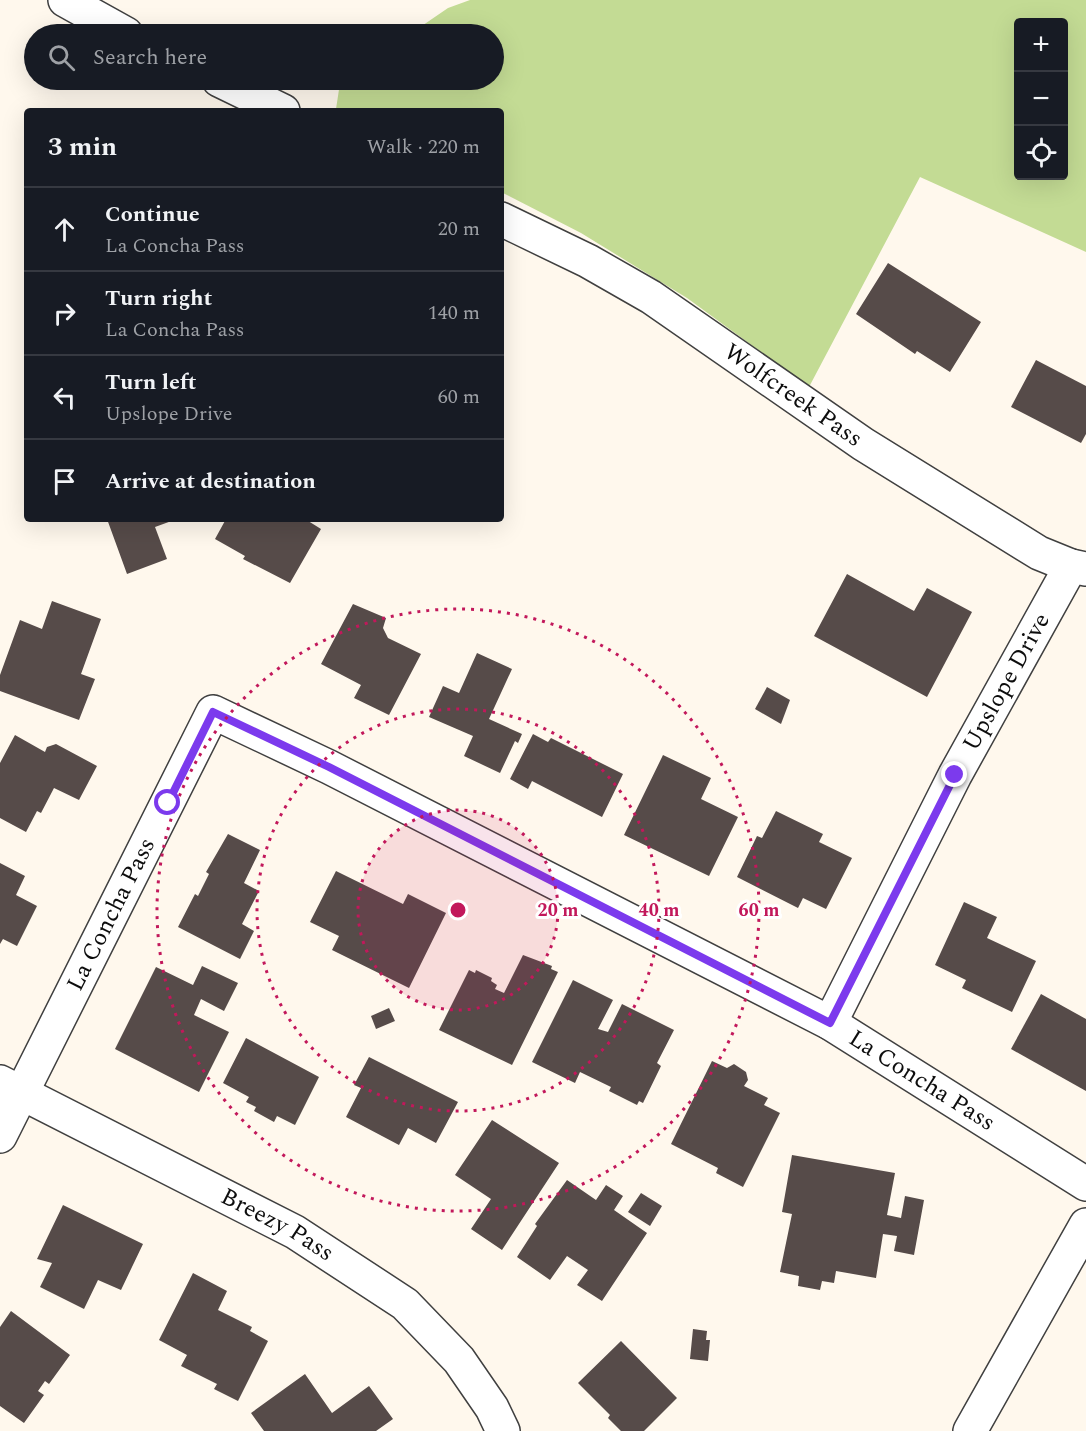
<!DOCTYPE html>
<html lang="en">
<head>
<meta charset="utf-8">
<style>
  :root { --surface:#171b24; --page:#20242c; --text:#f1f3f6; --muted:#9ea1a6; --line:#363941 }
  body { margin:0; font-family:Spectral,serif; background:var(--page); color:var(--text) }
  .controls { position:absolute; right:18px; top:18px; display:grid; overflow:hidden; border-radius:6px; box-shadow:0 6px 24px #0002 }
  .controls button { width:54px; height:54px; display:grid; place-items:center; padding:0; border:0; border-bottom:2px solid var(--line); background:var(--surface); color:var(--text); font:30px sans-serif }
  .stop { position:absolute; width:18px; height:18px; margin:-14px; border:4px solid #7c3aed; border-radius:50%; background:#fff }
  .stop.end { background:#7c3aed; border-color:#fff; box-shadow:0 2px 6px #0008 }
  .list { margin:0; padding:0; list-style:none }
  h2 { display:flex; justify-content:space-between; align-items:center; height:78px; margin:0; padding:0 24px; font-size:26px }
  h2 small { font-size:20px; font-weight:400; color:var(--muted) }
  .list li { display:grid; grid-template-columns:39px 1fr auto; gap:18px; align-items:center; box-sizing:border-box; height:84px; padding:0 24px; border-top:2px solid var(--line) }
  .list b { display:block; font-size:22px; white-space:nowrap }
  .list p { margin:0; font-size:20px; white-space:nowrap; color:var(--muted) }
  .list em { font-size:20px; font-style:normal; color:var(--muted) }
  .icon { flex:none; width:33px; height:33px; fill:none; stroke:currentColor; stroke-width:2; stroke-linecap:round; stroke-linejoin:round }
  .map { position:relative; flex:none; width:1086px; height:1431px; overflow:hidden }
  .search { position:absolute; background:var(--surface); box-shadow:0 6px 24px #0002; left:24px; top:24px; width:480px; height:66px; display:flex; align-items:center; gap:15px; box-sizing:border-box; padding:0 21px; border-radius:33px; color:var(--muted); font-size:22px }
  .panel { position:absolute; background:var(--surface); box-shadow:0 6px 24px #0002; left:24px; top:108px; width:480px; height:414px; border-radius:6px }
  .map>svg:first-child { display:block }
  .forest { fill:#c3db94; fill-rule:evenodd }
  .building { fill:#564b49 }
  .lines { fill:none; stroke-linecap:round; stroke-linejoin:round }
  .minor-casing { stroke:#404040; stroke-width:36 }
  .minor { stroke:#fff; stroke-width:33 }
  .route { stroke:#7c3aed; stroke-width:8 }
  .ring { fill:none; stroke:#c2185b; stroke-width:3; stroke-dasharray:3 6 }
  .labels { text-anchor:middle; dominant-baseline:central; stroke-width:6; stroke-linejoin:round; paint-order:stroke }
  .street-label { font-size:24px; fill:#0d0d0d; stroke:#fff }
  .centre { fill:#c2185b; stroke:#fff; stroke-width:3 }
  .ring-label { font-size:18px; text-anchor:middle; font-weight:bold; fill:#c2185b; stroke:#fff; stroke-width:6; stroke-linejoin:round; paint-order:stroke }
</style>
</head>
<body>
<div class="map">
<svg width="1086" height="1431" viewBox="0 0 1086 1431">
  <rect width="100%" height="100%" fill="#fff8ed"/>
  <path class="forest" d="M 470,0 L 1086,0 L 1086,252 L 920,177 L 809,387 L 687,298 L 581,233 L 501,192 L 501,111 L 336,109 L 340,83 L 345,80 L 494,80 L 494,34 L 410,34 L 448,8 ZM 1018,22 L 1064,22 L 1064,176 L 1018,176 Z"/>
  <g class="building">
    <path d="M 888,263 L 981,322 L 950,372 L 917,351 L 915,354 L 856,314 Z"/>
    <path d="M 1036,360 L 1086,386 L 1086,434 L 1081,443 L 1011,407 Z"/>
    <path d="M 107,519 L 177,519 L 155,527 L 167,559 L 127,574 Z"/>
    <path d="M 226,519 L 305,519 L 321,529 L 290,583 L 243,559 L 245,556 L 215,539 Z"/>
    <path d="M 847,574 L 914,611 L 927,588 L 972,612 L 927,697 L 814,636 Z"/>
    <path d="M 52,601 L 101,619 L 81,674 L 95,679 L 79,720 L 0,691 L 0,675 L 20,620 L 42,629 Z"/>
    <path d="M 353,604 L 386,618 L 383,628 L 388,638 L 421,654 L 389,715 L 354,698 L 361,685 L 321,664 Z"/>
    <path d="M 477,653 L 512,669 L 489,719 L 522,734 L 518,743 L 515,741 L 500,773 L 464,756 L 473,736 L 429,717 L 443,686 L 459,693 Z"/>
    <path d="M 767,687 L 790,700 L 781,724 L 755,709 Z"/>
    <path d="M 533,734 L 548,742 L 551,738 L 623,774 L 602,817 L 532,781 L 528,789 L 510,779 Z"/>
    <path d="M 15,735 L 45,752 L 47,747 L 56,744 L 97,766 L 79,800 L 54,788 L 41,813 L 37,811 L 26,832 L 0,818 L 0,763 Z"/>
    <path d="M 663,755 L 711,778 L 701,799 L 738,817 L 709,876 L 624,835 Z"/>
    <path d="M 776,811 L 823,834 L 819,842 L 852,858 L 826,909 L 803,898 L 798,908 L 737,877 L 757,836 L 762,838 Z"/>
    <path d="M 228,834 L 260,850 L 244,883 L 259,891 L 242,924 L 254,931 L 240,959 L 178,927 L 195,894 L 198,896 L 209,874 L 206,872 Z"/>
    <path d="M 0,863 L 25,876 L 16,895 L 37,906 L 17,946 L 3,939 L 0,944 Z"/>
    <path d="M 336,871 L 403,904 L 408,894 L 446,913 L 409,988 L 332,950 L 339,936 L 310,922 Z"/>
    <path d="M 964,902 L 997,917 L 987,938 L 1036,961 L 1012,1012 L 962,988 L 966,980 L 935,965 Z"/>
    <path d="M 523,955 L 552,966 L 551,969 L 558,972 L 512,1065 L 439,1030 L 469,970 L 475,973 L 476,970 L 492,978 L 491,981 L 497,985 L 495,989 L 504,993 Z"/>
    <path d="M 202,966 L 238,983 L 224,1011 L 201,999 L 194,1015 L 229,1032 L 199,1092 L 115,1049 L 156,967 L 193,985 Z"/>
    <path d="M 573,980 L 613,1000 L 598,1029 L 608,1032 L 622,1004 L 674,1030 L 657,1063 L 661,1066 L 643,1103 L 639,1101 L 637,1105 L 609,1091 L 611,1087 L 580,1072 L 575,1083 L 532,1062 Z"/>
    <path d="M 1041,994 L 1086,1019 L 1086,1091 L 1011,1049 Z"/>
    <path d="M 389,1008 L 395,1021 L 376,1029 L 371,1016 Z"/>
    <path d="M 246,1038 L 319,1077 L 295,1125 L 277,1116 L 274,1122 L 254,1111 L 256,1107 L 246,1102 L 249,1097 L 223,1083 Z"/>
    <path d="M 369,1057 L 458,1102 L 436,1143 L 408,1128 L 399,1145 L 346,1117 L 361,1088 L 354,1085 Z"/>
    <path d="M 712,1061 L 727,1068 L 734,1064 L 746,1072 L 748,1080 L 744,1086 L 768,1098 L 764,1105 L 780,1113 L 743,1187 L 716,1173 L 718,1168 L 671,1144 Z"/>
    <path d="M 492,1120 L 559,1163 L 502,1250 L 471,1229 L 491,1199 L 455,1175 Z"/>
    <path d="M 792,1155 L 895,1173 L 887,1215 L 901,1218 L 905,1196 L 924,1200 L 914,1255 L 894,1251 L 897,1236 L 883,1234 L 876,1278 L 836,1271 L 834,1283 L 822,1281 L 820,1290 L 798,1286 L 799,1276 L 780,1272 L 792,1214 L 782,1212 Z"/>
    <path d="M 567,1180 L 596,1200 L 606,1185 L 623,1196 L 614,1210 L 647,1233 L 602,1301 L 577,1285 L 588,1270 L 567,1256 L 550,1280 L 517,1257 L 537,1226 L 535,1224 Z"/>
    <path d="M 641,1193 L 662,1206 L 650,1226 L 628,1212 Z"/>
    <path d="M 63,1205 L 143,1244 L 121,1290 L 98,1280 L 84,1309 L 40,1287 L 52,1263 L 37,1259 Z"/>
    <path d="M 193,1273 L 227,1291 L 218,1310 L 252,1327 L 250,1331 L 268,1341 L 238,1401 L 214,1389 L 217,1384 L 181,1366 L 187,1355 L 159,1340 Z"/>
    <path d="M 11,1311 L 70,1355 L 49,1384 L 45,1381 L 38,1391 L 44,1395 L 24,1423 L 0,1406 L 0,1327 Z"/>
    <path d="M 693,1329 L 707,1331 L 706,1340 L 710,1340 L 708,1361 L 690,1359 Z"/>
    <path d="M 621,1341 L 677,1398 L 644,1431 L 621,1431 L 608,1418 L 610,1415 L 578,1383 Z"/>
    <path d="M 305,1374 L 332,1413 L 369,1386 L 393,1419 L 376,1431 L 264,1431 L 251,1413 Z"/>
  </g>
  <g class="lines">
    <defs>
      <g id="minor">
        <path d="M 65,0 L 126,34"/>
        <path d="M 219,80 L 283,111"/>
        <path id="s1" d="M 501,219 L 588,261 L 651,297 L 863,444 L 1039,553 L 1071,566 L 1086,569"/>
        <path id="s2" d="M 830,1023 L 955,775 L 1071,566"/>
        <path id="s3" d="M 0,1082 L 295,1232 L 405,1304 L 459,1360 L 492,1408 L 503,1431"/>
        <path id="s4" d="M 0,1136 L 213,712 L 329,767 L 830,1023 L 1086,1184"/>
        <path d="M 970,1431 L 1086,1225"/>
      </g>
    </defs>
    <use href="#minor" class="minor-casing"/>
    <use href="#minor" class="minor"/>
  </g>
  <g class="lines">
    <path class="route" d="M 168,803 L 213,712 L 329,767 L 830,1023 L 955,775"/>
  </g>
  <circle cx="458" cy="910" r="100" fill="#c2185b" fill-opacity=".12"/>
  <g class="ring">
    <circle cx="458" cy="910" r="100"/>
    <circle cx="458" cy="910" r="201"/>
    <circle cx="458" cy="910" r="301"/>
  </g>
  <g class="labels">
    <g class="street-label">
      <text stroke="none"><textPath href="#s1" startOffset="342">Wolfcreek Pass</textPath></text>
      <text stroke="none"><textPath href="#s2" startOffset="384">Upslope Drive</textPath></text>
      <text stroke="none"><textPath href="#s4" startOffset="248">La Concha Pass</textPath></text>
      <text stroke="none"><textPath href="#s4" startOffset="1274">La Concha Pass</textPath></text>
      <text stroke="none"><textPath href="#s3" startOffset="312">Breezy Pass</textPath></text>
    </g>
  </g>
  <circle cx="458" cy="910" r="9" class="centre"/>
  <g class="ring-label">
    <text x="558" y="916">20 m</text>
    <text x="659" y="916">40 m</text>
    <text x="759" y="916">60 m</text>
  </g>
</svg>
<div class="controls">
<button>+</button>
<button>−</button>
<button><svg class="icon" aria-label="locate" viewBox="0 0 24 24"><circle cx="12" cy="12" r="6"/><path d="M12 2v4M12 18v4M2 12h4M18 12h4"/></svg></button>
</div>
<div class="stop" style="left:168px;top:803px"></div>
<div class="stop end" style="left:955px;top:775px"></div>
<div class="search"><svg class="icon" aria-label="search" viewBox="0 0 24 24"><circle cx="10" cy="10" r="6"/><path d="M15 15l6 6"/></svg>Search here</div>
<section class="panel">
<h2>3 min<small>Walk · 220 m</small></h2>
<ul class="list">
<li><svg class="icon" aria-label="ahead" viewBox="0 0 24 24"><path d="M12 20V5M6 11l6-6 6 6"/></svg><div><b>Continue</b><p>La Concha Pass</p></div><em>20 m</em></li>
<li><svg class="icon" aria-label="right" viewBox="0 0 24 24"><path d="M7 20v-9h11M14 6l5 5-5 5"/></svg><div><b>Turn right</b><p>La Concha Pass</p></div><em>140 m</em></li>
<li><svg class="icon" aria-label="left" viewBox="0 0 24 24"><path d="M17 20v-9H6M10 6l-5 5 5 5"/></svg><div><b>Turn left</b><p>Upslope Drive</p></div><em>60 m</em></li>
<li><svg class="icon" aria-label="arrive" viewBox="0 0 24 24"><path d="M6 21V4h12l-3 4 3 4H6"/></svg><div><b>Arrive at destination</b></div></li>
</ul>
</section>
</div>
</body>
</html>
